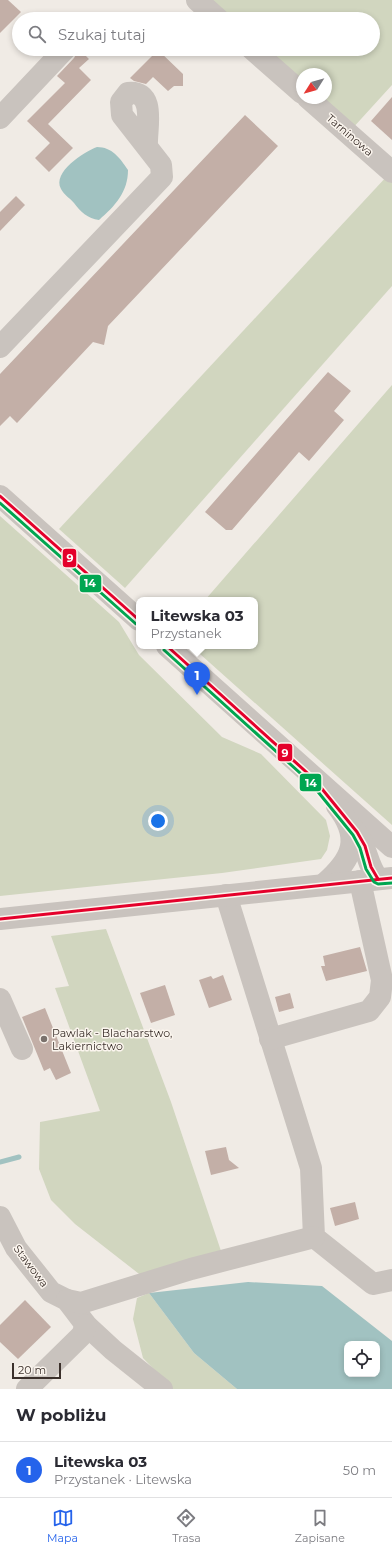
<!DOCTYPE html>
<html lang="pl">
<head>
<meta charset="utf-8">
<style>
  :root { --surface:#fff; --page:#f2f2f3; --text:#2b2b33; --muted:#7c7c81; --line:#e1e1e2; --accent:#2563eb }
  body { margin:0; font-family:Montserrat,sans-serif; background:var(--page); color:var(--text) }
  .controls { position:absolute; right:12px; bottom:12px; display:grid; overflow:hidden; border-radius:8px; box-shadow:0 2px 6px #0003 }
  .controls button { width:36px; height:36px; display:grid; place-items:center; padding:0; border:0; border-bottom:1px solid var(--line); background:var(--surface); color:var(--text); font:20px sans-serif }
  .compass { position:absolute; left:296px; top:68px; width:36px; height:36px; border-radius:50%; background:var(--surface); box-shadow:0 2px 6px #0003; rotate:233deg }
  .scale { position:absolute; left:12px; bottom:10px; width:49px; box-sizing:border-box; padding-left:4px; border:2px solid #3b302b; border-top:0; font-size:11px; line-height:14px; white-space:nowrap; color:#3b302b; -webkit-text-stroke:3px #fbf5ee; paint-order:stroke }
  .you { position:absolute; left:158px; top:821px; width:14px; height:14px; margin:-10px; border:3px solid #fff; border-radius:50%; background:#1a73e8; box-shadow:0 0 0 6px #1a73e833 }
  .badge { display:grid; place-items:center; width:26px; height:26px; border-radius:50%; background:var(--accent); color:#fff; font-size:13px; font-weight:700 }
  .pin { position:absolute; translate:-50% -33px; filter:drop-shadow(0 1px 2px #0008) }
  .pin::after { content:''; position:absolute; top:21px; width:14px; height:12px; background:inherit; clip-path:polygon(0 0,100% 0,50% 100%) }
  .popup { position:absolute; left:136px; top:597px; width:122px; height:52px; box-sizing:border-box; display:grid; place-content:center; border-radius:8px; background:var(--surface); filter:drop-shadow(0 1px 3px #0005); font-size:13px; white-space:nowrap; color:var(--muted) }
  .popup b { font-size:15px; color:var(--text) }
  .popup::after { content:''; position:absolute; left:50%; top:100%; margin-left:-8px; border:8px solid transparent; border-top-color:var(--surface) }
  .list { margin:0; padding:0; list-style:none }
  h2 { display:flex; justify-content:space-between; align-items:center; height:52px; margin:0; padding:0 16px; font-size:17px }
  h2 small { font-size:13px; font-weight:400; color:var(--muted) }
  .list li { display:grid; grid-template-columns:26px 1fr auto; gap:12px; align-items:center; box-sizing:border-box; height:56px; padding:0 16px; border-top:1px solid var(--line) }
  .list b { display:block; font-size:15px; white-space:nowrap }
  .list p { margin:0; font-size:13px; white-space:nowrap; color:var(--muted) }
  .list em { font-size:13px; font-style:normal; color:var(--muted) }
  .icon { flex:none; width:22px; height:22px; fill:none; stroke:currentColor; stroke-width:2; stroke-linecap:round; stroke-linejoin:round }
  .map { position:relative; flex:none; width:392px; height:1389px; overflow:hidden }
  .search { position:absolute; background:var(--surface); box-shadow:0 2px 6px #0003; left:12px; right:12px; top:12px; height:44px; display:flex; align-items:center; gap:10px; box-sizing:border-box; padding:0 14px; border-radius:22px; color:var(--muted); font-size:15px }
  .sheet { height:108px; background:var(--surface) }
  nav { display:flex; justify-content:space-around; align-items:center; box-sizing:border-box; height:56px; border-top:1px solid var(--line); background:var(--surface); font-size:11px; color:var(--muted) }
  nav a { display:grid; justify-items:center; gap:2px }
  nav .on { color:var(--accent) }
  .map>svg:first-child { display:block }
  .green { fill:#d1d6bf }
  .water { fill:#a1c2c1; fill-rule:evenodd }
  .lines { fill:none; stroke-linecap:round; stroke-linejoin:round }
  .stream { stroke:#a1c2c1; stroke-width:5 }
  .building { fill:#c3afa7 }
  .minor { stroke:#c9c3be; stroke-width:22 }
  .bus-1-casing { stroke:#fbf5ee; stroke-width:6 }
  .bus-2-casing { stroke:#fbf5ee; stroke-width:6 }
  .bus-1 { stroke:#e4002b; stroke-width:3 }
  .bus-2 { stroke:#00a651; stroke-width:3 }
  .poi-dot { fill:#7a716c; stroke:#fbf5ee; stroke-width:1.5 }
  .labels { text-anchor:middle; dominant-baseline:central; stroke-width:3; stroke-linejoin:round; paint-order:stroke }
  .street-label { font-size:11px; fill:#3b302b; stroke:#fbf5ee }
  .poi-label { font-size:11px; fill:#3b302b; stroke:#fbf5ee; text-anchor:start }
  .line-badge { stroke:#fbf5ee; stroke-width:1.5 }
  .badge-label { font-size:11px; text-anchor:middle; font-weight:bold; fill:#fff }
</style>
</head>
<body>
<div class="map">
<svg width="392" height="1389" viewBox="0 0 392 1389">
  <rect width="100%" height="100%" fill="#f0ebe5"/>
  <g class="green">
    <path d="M 208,0 L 392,0 L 392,85 L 351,130 L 316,98 L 326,98 L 326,74 L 302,74 L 302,86 L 262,49 L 373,49 L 373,19 L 229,19 Z"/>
    <path d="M 388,175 L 392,179 L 392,286 L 125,588 L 59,529 Z"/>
    <path d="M 392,385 L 392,825 L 191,646 L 255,646 L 255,600 L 205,600 Z"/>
    <path d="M 0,516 L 119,622 L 139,655 L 222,737 L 261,754 L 326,820 L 330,836 L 327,850 L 321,859 L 222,873 L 0,896 Z"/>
    <path d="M 106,929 L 171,1102 L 222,1254 L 143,1277 L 75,1224 L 51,1200 L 39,1169 L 40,1122 L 100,1111 L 55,988 L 69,986 L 51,936 Z"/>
    <path d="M 149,1293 L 194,1353 L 237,1389 L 173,1389 L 143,1358 L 133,1319 L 137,1298 Z"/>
  </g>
  <g class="water">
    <path d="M 97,147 C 112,147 120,158 128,170 C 128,192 115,206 99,220 C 88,219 80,211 74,203 C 70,198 64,195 61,189 C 52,172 84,152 97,147 Z"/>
    <path d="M 248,1282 L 322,1286 L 392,1341 L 392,1389 L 237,1389 L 194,1353 L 149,1293 ZM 347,1344 L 377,1344 L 377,1374 L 347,1374 Z"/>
  </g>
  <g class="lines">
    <path class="stream" d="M 0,1162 L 19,1157"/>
  </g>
  <g class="building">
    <path d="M 0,0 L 8,0 L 21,12 L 0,33 Z"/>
    <path d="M 79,49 L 89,59 L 79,68 L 91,80 L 48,124 L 73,148 L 49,172 L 35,158 L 50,143 L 27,121 L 65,83 L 57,76 L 74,58 Z"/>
    <path d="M 158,50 L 183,74 L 183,86 L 174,86 L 168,91 L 153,77 L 146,84 L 134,81 L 130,78 Z"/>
    <path d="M 392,97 L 392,140 L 371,121 Z"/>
    <path d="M 245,115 L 278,146 L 108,326 L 104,345 L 93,342 L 17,423 L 10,416 L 0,426 L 0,374 Z"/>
    <path d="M 16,196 L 25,205 L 0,231 L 0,212 Z"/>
    <path d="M 328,372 L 351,391 L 334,411 L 344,420 L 309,461 L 299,452 L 232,530 L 226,530 L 205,512 Z"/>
    <path d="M 360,947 L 367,971 L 326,981 L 321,966 L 325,966 L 323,956 Z"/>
    <path d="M 223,975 L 232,1000 L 209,1008 L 199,980 L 211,976 L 213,979 Z"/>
    <path d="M 165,985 L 175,1015 L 151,1023 L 140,993 Z"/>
    <path d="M 290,993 L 294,1008 L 279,1012 L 275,997 Z"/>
    <path d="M 45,1008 L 71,1073 L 56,1080 L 50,1068 L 44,1071 L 22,1017 Z"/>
    <path d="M 226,1147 L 229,1160 L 239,1168 L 211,1175 L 205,1151 Z"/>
    <path d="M 355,1202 L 359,1219 L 335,1226 L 330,1208 Z"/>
    <path d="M 25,1300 L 51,1327 L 18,1359 L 0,1342 L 0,1325 Z"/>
  </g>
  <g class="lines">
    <g class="minor">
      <path d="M 197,0 L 218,19"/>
      <path d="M 252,49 L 302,93"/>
      <path d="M 308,98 L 392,172"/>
      <path d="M 0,118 L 65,49"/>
      <path d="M 0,347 L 162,177 L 161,165 L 122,115 L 121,102 L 128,93 C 157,90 146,129 147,145"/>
      <path d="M 0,496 L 139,620"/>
      <path d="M 167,646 L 392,847"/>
      <path d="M 351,826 C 368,844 365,862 378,879"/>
      <path d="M 324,884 C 353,859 362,838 337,806"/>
      <path d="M 226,895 L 311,1168 L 314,1237 L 373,1284 L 392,1280"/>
      <path d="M 0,919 L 392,878"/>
      <path d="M 0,999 L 22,1049"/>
      <path d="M 270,1039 L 369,1011 L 380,997 L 382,980 L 360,881"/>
      <path d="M 0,1217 L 16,1248 L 51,1292 L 67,1300 L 86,1325 L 113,1350 L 162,1389"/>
      <path d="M 67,1300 L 81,1303 L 191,1269 L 314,1237"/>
      <path d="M 27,1389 L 82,1335 L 86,1325"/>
    </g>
    <defs>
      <g id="bus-1">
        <path d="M 0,496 L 139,620"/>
        <path d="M 167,646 L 314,779 L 357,832 L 365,846 L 371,867 L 378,879"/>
        <path d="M 0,919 L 392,878"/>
      </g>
      <g id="bus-2">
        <path d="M 0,503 L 136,624"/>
        <path d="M 164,650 L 310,782 L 353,835 L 360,848 L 366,869 L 374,882 L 378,884 L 392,883"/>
      </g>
    </defs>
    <use href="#bus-1" class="bus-1-casing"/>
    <use href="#bus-2" class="bus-2-casing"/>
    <use href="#bus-1" class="bus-1"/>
    <use href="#bus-2" class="bus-2"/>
  </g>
  <circle class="poi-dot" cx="44" cy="1039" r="4"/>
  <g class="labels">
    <g class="street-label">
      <text transform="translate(350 135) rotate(41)">Tarninowa</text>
      <text transform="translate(31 1266) rotate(53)">Stawowa</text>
    </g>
    <g class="poi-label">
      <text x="52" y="1033">Pawlak - Blacharstwo,<tspan x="52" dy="13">Lakiernictwo</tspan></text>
    </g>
  </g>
  <g class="line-badge">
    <rect x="62" y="548" width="15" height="20" rx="4" fill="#e4002b"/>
    <rect x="79" y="574" width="23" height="19" rx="4" fill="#00a651"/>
    <rect x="277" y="743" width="16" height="19" rx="4" fill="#e4002b"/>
    <rect x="299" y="773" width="23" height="19" rx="4" fill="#00a651"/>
  </g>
  <g class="badge-label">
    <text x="70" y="562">9</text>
    <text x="90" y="587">14</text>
    <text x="285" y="757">9</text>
    <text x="311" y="787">14</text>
  </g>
</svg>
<div class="controls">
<button><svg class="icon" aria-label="locate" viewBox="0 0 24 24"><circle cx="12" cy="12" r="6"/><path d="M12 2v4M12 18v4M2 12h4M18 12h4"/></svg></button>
</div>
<svg class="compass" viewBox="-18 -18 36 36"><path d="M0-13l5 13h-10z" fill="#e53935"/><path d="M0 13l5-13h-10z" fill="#7c7c81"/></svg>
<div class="scale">20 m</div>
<div class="you"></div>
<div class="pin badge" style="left:197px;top:695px">1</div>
<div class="popup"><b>Litewska 03</b>Przystanek</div>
<div class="search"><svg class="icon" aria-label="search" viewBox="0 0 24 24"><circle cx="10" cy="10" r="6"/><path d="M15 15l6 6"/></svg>Szukaj tutaj</div>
</div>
<section class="sheet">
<h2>W pobliżu<small></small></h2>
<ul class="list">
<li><span class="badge">1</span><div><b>Litewska 03</b><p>Przystanek · Litewska</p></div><em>50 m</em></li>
</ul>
</section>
<nav>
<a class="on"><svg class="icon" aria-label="map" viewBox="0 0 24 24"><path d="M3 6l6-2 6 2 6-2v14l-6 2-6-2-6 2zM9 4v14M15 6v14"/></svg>Mapa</a>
<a><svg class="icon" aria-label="directions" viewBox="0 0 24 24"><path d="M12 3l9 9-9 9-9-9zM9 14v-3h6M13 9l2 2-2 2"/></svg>Trasa</a>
<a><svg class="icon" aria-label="saved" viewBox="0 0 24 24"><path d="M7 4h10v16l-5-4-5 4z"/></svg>Zapisane</a>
</nav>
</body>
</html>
